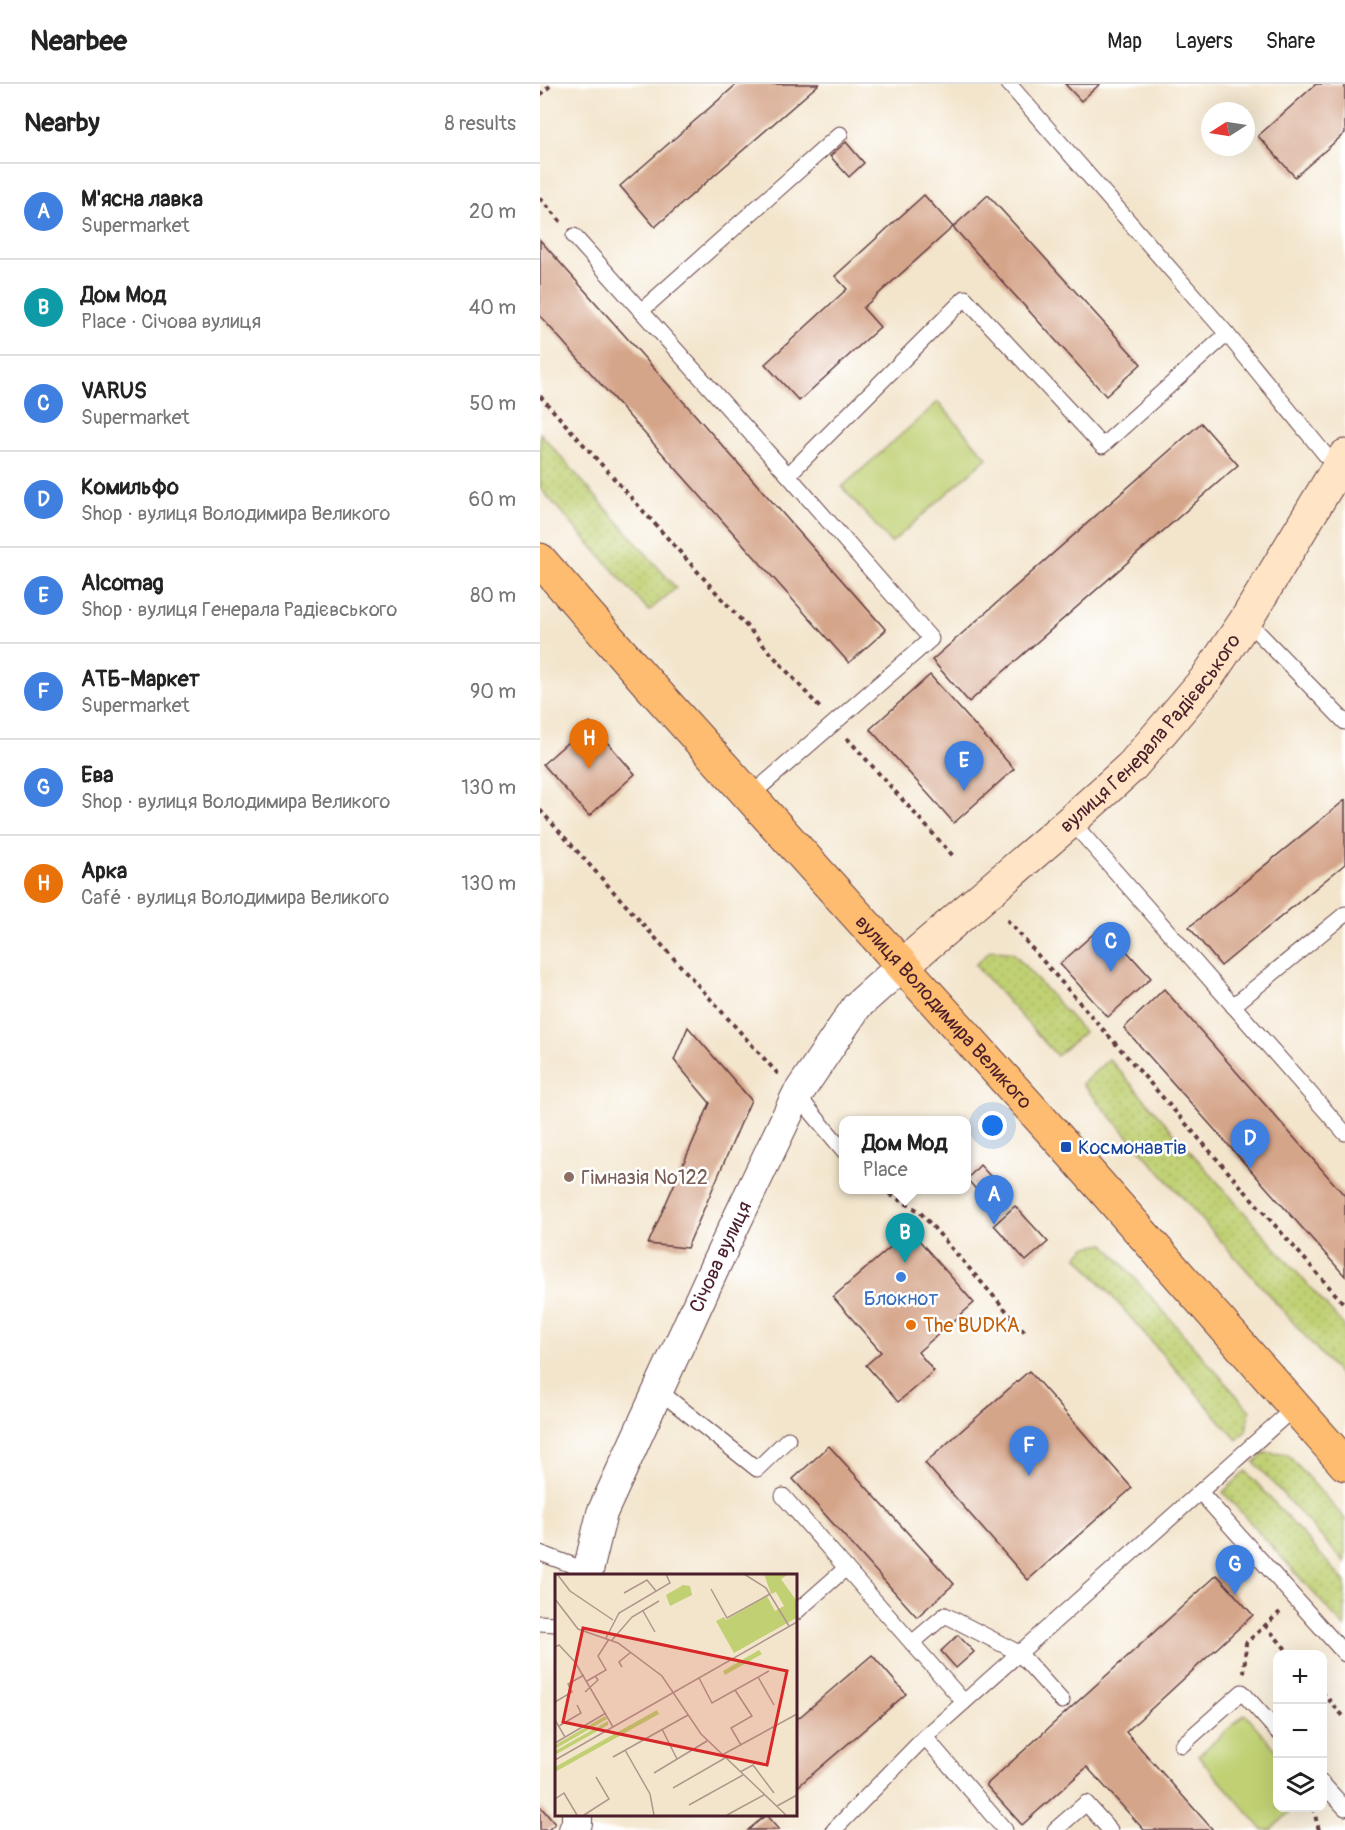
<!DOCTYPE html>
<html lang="en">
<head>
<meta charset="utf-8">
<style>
  :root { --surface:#fff; --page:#f6f6f6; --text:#222; --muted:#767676; --line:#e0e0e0; --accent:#d1495b }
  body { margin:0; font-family:Pangolin,sans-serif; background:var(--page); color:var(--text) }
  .controls { position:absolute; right:18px; bottom:18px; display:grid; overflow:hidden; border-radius:12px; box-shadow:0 6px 24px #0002 }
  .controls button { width:54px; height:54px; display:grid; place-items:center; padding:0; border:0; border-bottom:2px solid var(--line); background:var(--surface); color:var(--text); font:30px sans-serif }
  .compass { position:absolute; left:661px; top:18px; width:54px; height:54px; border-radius:50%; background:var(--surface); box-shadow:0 6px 24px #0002; rotate:258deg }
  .you { position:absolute; left:453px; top:1042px; width:21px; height:21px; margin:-15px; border:4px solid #fff; border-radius:50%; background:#1a73e8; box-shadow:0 0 0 9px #1a73e833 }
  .badge { display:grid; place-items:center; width:39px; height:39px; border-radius:50%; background:var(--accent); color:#fff; font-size:20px; font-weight:700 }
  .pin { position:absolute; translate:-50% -50px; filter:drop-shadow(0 2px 3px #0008) }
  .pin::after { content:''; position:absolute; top:32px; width:21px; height:18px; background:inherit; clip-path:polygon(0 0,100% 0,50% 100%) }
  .popup { position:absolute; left:299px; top:1032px; width:132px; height:78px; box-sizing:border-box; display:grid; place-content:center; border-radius:12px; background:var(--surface); filter:drop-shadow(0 2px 4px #0005); font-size:20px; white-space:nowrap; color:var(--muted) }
  .popup b { font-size:22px; color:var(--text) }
  .popup::after { content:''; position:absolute; left:50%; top:100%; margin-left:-12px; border:12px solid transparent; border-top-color:var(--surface) }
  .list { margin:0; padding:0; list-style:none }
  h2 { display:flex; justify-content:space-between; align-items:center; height:78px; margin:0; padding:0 24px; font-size:26px }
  h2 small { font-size:20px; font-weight:400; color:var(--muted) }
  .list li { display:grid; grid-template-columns:39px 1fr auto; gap:18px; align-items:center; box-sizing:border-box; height:96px; padding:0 24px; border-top:2px solid var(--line) }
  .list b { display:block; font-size:22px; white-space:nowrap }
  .list p { margin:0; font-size:20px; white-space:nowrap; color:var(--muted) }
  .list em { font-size:20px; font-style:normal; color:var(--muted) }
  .icon { flex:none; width:33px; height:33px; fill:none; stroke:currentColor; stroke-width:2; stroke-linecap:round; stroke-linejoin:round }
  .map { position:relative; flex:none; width:805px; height:1746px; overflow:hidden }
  header { display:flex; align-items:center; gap:36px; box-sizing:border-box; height:84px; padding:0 30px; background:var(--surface); border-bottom:2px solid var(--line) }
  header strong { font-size:28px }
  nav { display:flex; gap:33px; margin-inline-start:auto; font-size:21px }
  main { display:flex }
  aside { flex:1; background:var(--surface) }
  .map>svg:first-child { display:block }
  .grass { fill:url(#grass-dots); stroke:#85784f; stroke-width:1.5 }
  .park { fill:#c0d073; stroke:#85784f; stroke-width:1.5 }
  .building { fill:#d5a58a }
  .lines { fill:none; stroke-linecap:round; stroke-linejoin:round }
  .lane-casing { stroke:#633d43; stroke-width:17 }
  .street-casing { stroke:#633d43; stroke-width:32 }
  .secondary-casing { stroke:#633d43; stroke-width:35 }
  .primary-casing { stroke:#633d43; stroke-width:35 }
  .path { stroke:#633d43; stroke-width:4; stroke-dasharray:4.5 4.5; stroke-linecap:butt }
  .lane { stroke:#fff; stroke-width:15 }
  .street { stroke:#fff; stroke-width:30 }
  .secondary { stroke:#ffe4c6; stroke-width:33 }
  .primary { stroke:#febc70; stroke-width:33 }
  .transit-dot { fill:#1a4fb4; stroke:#fff; stroke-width:2 }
  .education-dot { fill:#8d6e63; stroke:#fff; stroke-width:2 }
  .shop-dot { fill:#3f7fe0; stroke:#fff; stroke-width:2 }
  .food-dot { fill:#e8710a; stroke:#fff; stroke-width:2 }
  .labels { text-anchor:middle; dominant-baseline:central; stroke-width:5; stroke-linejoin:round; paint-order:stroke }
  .street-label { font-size:20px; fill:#4a1f2b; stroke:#fff }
  .transit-label { font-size:20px; fill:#164399; stroke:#fff; text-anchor:start }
  .education-label { font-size:20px; fill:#785e54; stroke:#fff; text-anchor:start }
  .shop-label { font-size:20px; fill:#366cbe; stroke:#fff }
  .food-label { font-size:20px; fill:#c56008; stroke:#fff; text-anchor:start }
  .inset-road { fill:none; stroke:#af968c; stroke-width:1.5 }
  .view { fill:#d62828; fill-opacity:0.15; stroke:#d62828; stroke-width:3 }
  .inset-edge { fill:none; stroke:#4a1f2b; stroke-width:3 }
</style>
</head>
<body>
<header>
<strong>Nearbee</strong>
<nav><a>Map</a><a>Layers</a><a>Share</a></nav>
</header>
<main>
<aside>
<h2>Nearby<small>8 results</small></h2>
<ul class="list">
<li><span class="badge" style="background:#3f7fe0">A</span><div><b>М'ясна лавка</b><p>Supermarket</p></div><em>20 m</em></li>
<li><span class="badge" style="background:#0f9aa8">B</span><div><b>Дом Мод</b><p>Place · Січова вулиця</p></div><em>40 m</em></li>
<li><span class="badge" style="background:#3f7fe0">C</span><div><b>VARUS</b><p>Supermarket</p></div><em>50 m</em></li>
<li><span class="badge" style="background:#3f7fe0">D</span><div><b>Комильфо</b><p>Shop · вулиця Володимира Великого</p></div><em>60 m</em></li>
<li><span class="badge" style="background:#3f7fe0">E</span><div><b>Alcomag</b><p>Shop · вулиця Генерала Радієвського</p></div><em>80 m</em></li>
<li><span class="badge" style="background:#3f7fe0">F</span><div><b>АТБ-Маркет</b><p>Supermarket</p></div><em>90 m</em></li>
<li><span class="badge" style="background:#3f7fe0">G</span><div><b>Ева</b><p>Shop · вулиця Володимира Великого</p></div><em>130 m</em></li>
<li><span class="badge" style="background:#e8710a">H</span><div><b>Арка</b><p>Café · вулиця Володимира Великого</p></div><em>130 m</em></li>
</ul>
</aside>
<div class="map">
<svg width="805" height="1746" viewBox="0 0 805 1746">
  <defs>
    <pattern id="grass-dots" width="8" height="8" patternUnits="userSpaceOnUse" patternTransform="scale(1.5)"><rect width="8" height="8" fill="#c0d073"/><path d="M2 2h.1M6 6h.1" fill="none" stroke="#a6b264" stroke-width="1.8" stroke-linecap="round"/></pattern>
  </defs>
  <rect width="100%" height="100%" fill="#fff"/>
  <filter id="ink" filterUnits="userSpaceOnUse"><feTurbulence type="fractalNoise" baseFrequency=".0167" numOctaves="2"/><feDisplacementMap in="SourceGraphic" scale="12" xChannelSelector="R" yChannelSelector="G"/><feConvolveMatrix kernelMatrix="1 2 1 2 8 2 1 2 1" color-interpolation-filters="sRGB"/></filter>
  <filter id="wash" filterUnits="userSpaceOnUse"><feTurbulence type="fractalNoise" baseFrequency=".008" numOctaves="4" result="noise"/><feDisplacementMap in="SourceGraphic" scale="24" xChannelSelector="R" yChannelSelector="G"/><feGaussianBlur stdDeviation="1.35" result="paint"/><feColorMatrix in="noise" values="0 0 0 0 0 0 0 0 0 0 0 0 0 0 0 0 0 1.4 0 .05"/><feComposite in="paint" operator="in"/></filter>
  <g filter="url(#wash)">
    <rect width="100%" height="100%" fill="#f3e5cc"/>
    <g class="grass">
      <path d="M 0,349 L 136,504 L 109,527 L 0,404 Z"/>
      <path d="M 451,866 L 473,869 L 544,948 L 517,972 L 435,881 Z"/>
      <path d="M 569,975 L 805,1243 L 805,1297 L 542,1000 Z"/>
      <path d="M 565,1160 L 710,1327 L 706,1347 L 697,1356 L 537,1172 L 546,1163 Z"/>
      <path d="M 725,1369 L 747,1370 L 805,1435 L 805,1479 L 714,1378 Z"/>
      <path d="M 706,1387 L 805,1498 L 805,1544 L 683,1408 Z"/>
    </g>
    <g class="park">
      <path d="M 398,318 L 447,374 L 351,459 L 302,403 Z"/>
      <path d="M 705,1630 L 737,1667 L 738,1724 L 751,1724 L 751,1727 L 731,1746 L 723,1746 L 658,1672 Z"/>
    </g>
    <g id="blocks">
      <g class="building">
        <path d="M 197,0 L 279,0 L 115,143 L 80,102 Z"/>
        <path d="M 525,0 L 560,0 L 541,17 Z"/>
        <path d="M 776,0 L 805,0 L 805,49 L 755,93 L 718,52 Z"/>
        <path d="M 306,58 L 324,79 L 309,93 L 290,72 Z"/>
        <path d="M 384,111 L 413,143 L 323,224 L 340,243 L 259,317 L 225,280 L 307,205 L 295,192 Z"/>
        <path d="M 448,111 L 601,280 L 566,312 L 413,143 Z"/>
        <path d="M 0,156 L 346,546 L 309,579 L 0,232 Z"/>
        <path d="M 661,339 L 698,381 L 429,618 L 392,576 Z"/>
        <path d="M 390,591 L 474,685 L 414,739 L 330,645 Z"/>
        <path d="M 50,639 L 95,690 L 49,732 L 3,680 Z"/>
        <path d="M 805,716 L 805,780 L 681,882 L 649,843 Z"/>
        <path d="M 563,841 L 611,894 L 568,933 L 520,880 Z"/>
        <path d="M 624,905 L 805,1112 L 805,1192 L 584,944 Z"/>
        <path d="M 148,943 L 211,1016 L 147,1164 L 108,1160 L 170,1019 L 134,976 Z"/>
        <path d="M 440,1081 L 462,1105 L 447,1118 L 427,1095 Z"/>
        <path d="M 475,1122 L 508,1158 L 486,1177 L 454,1141 Z"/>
        <path d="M 370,1146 L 434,1219 L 378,1268 L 394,1287 L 358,1318 L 326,1281 L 341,1268 L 293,1213 Z"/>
        <path d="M 489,1287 L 592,1404 L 488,1496 L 385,1379 Z"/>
        <path d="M 289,1362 L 414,1500 L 377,1533 L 253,1395 Z"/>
        <path d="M 677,1491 L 713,1531 L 586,1648 L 673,1746 L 604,1746 L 547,1683 L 482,1741 L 446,1701 Z"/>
        <path d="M 418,1551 L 434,1568 L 416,1584 L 401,1567 Z"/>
        <path d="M 332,1571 L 366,1610 L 255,1705 L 255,1637 Z"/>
        <path d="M 0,1722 L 15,1740 L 8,1746 L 0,1746 Z"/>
        <path d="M 226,1731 L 239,1746 L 208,1746 Z"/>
      </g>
    </g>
  </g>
  <g filter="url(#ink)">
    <use href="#blocks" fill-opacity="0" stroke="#633d43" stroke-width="1.5"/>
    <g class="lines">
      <defs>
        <g id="lane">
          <path d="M 469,0 L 687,250 L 797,385"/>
          <path d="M 34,152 L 248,391 L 391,555 L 210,712"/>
          <path d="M 101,227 L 300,50"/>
          <path d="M 248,391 L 425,214 L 562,362 L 687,250"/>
          <path d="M 706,536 L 805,638"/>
          <path d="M 531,737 L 805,1049"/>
          <path d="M 693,922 L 805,830"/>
          <path d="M 257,1011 L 304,1067"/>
          <path d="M 118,1306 L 217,1385 L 248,1355"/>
          <path d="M 660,1408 L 805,1570"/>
          <path d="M 243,1412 L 306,1484"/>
          <path d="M 0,1469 L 48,1487"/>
          <path d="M 255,1529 L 306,1484 L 424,1618"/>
          <path d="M 0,1539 L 16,1540"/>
          <path d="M 372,1559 L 405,1531 L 479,1569 L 522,1617"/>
          <path d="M 385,1653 L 465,1746"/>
          <path d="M 642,1661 L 702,1608 L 738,1648"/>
          <path d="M 782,1699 L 805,1724"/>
          <path d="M 294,1746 L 385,1653 L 755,1323"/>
          <path d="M 515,1746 L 546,1719 L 570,1746"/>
        </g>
        <g id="street">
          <path id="s1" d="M 47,1491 L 62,1429 L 177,1178 L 257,1011 L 317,922 L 363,881"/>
          <path d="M 34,1746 L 37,1739 L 37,1730"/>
        </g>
        <g id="secondary">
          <path id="s2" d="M 363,881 L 531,737 L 592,682 L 666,595 L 706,536 L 805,372"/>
        </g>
        <g id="primary">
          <path id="s3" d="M 0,476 L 105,596 L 526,1063 L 805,1380"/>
        </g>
      </defs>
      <use href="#lane" class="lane-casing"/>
      <use href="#street" class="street-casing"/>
      <use href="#secondary" class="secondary-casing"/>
      <use href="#primary" class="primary-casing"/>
      <g class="path">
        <path d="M 0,11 L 12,0"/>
        <path d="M 0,114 L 21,138"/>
        <path d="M 0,312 L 280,624"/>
        <path d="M 307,654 L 414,773"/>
        <path d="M 0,726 L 238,990"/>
        <path d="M 467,836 L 805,1221"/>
        <path d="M 342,1106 L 379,1127 L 485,1248"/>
        <path d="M 725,1541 L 750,1570"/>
        <path d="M 704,1589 L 706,1559 L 740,1528"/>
        <path d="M 782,1608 L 805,1634"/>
        <path d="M 773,1724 L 779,1746"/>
      </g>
      <use href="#lane" class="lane"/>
      <use href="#street" class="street"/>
      <use href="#secondary" class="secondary"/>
      <use href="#primary" class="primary"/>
    </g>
  </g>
  <rect class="transit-dot" x="520" y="1057" width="12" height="12" rx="3"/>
  <circle class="education-dot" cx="29" cy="1093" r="6"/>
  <circle class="shop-dot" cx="361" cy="1193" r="6"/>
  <circle class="food-dot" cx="371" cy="1241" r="6"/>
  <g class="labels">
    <g class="street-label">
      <text stroke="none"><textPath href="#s2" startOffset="340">вулиця Генерала Радієвського</textPath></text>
      <text stroke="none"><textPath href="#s3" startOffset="606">вулиця Володимира Великого</textPath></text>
      <text stroke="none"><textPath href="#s1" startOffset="346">Січова вулиця</textPath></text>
    </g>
    <g class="transit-label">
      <text x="538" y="1063">Космонавтів</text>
    </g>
    <g class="education-label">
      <text x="41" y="1093">Гімназія №122</text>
    </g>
    <g class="shop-label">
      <text x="361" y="1214">Блокнот</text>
    </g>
    <g class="food-label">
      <text x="383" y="1241">The BUDKA</text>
    </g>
  </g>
  <g transform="translate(15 1490)">
    <rect width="242" height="242" fill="#f3e5cc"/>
    <path d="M 209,0 L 234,0 L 226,5 L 241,26 L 241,44 L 179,79 L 161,47 L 169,43 L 171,46 L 212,22 L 220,37 L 229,32 L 221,18 L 216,20 ZM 204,76 L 207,80 L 170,101 L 168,97 ZM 102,136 L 104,140 L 0,198 L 0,193 ZM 50,142 L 52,145 L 0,175 L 0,171 ZM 53,147 L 53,151 L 0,181 L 0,177 Z" fill="#c0d073"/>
    <path d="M 128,11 L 135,12 L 137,21 L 115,32 L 111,21 Z" fill="#c0d073"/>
    <path class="inset-road" d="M 2,0 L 15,17 L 58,46M 189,0 L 211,14 L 234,52M 156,15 L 172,44 L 215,20M 69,19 L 92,6 L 101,17M 0,25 L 23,55 L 63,69 L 107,102 L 146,160 L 231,241M 88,37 L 100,58M 51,64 L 64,39 L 115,9 L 111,0M 57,66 L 77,43 L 104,27M 0,73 L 4,71 L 20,88 L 58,153M 67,93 L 64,88 L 76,78M 203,103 L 219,131M 144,104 L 157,129 L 214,97M 32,107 L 51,96 L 43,82 L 54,65M 180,116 L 197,142 L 176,154 L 186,171M 30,118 L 43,106 L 40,102M 0,128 L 17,118 L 13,110 L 29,101M 0,146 L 10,163M 4,152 L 26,139 L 22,131M 107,155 L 122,185M 0,169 L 51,139M 70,176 L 95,220 L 99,241M 167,181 L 242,140M 58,183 L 133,141M 0,186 L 242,48M 185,198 L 198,191 L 219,219M 99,199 L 152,167M 118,214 L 170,184M 0,225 L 9,219 L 22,241M 134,231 L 188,201M 222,232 L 242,221M 29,241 L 54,225 L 41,203M 172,241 L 209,221"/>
    <path class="view" d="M 28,54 L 232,97 L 212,191 L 8,148 Z"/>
    <rect width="242" height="242" class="inset-edge"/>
  </g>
</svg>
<div class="controls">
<button>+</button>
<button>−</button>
<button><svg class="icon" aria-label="layers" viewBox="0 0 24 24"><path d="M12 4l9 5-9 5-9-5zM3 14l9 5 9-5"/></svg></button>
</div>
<svg class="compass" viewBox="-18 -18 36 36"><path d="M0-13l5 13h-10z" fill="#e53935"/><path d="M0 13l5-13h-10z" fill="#767676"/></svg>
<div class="you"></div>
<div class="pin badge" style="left:454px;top:1141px;background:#3f7fe0">A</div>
<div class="pin badge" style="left:365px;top:1179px;background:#0f9aa8">B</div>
<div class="popup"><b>Дом Мод</b>Place</div>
<div class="pin badge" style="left:571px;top:888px;background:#3f7fe0">C</div>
<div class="pin badge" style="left:710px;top:1085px;background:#3f7fe0">D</div>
<div class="pin badge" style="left:424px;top:707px;background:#3f7fe0">E</div>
<div class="pin badge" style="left:489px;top:1392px;background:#3f7fe0">F</div>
<div class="pin badge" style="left:695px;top:1511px;background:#3f7fe0">G</div>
<div class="pin badge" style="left:49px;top:685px;background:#e8710a">H</div>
</div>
</main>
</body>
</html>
